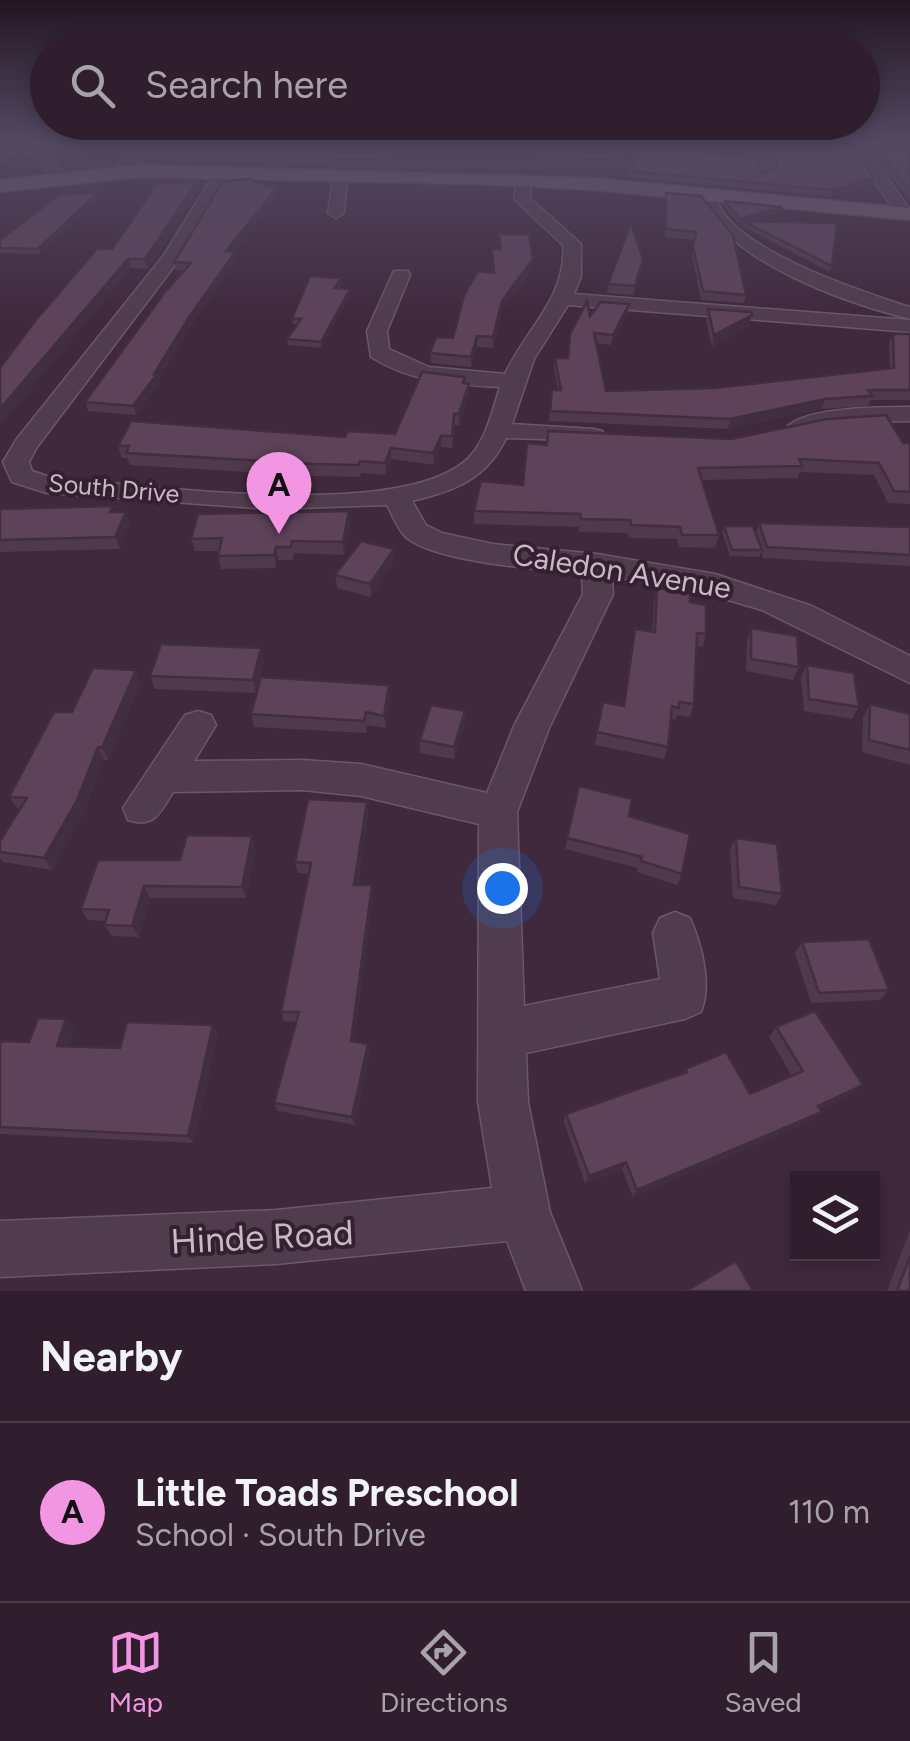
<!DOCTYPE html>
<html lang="en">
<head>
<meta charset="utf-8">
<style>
  :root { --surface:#301e2e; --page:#3c2b3a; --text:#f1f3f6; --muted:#a8a2aa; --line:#4b3c4a; --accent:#f296e3 }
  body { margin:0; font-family:Figtree,sans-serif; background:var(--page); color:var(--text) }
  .controls { position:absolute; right:30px; bottom:30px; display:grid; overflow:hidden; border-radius:0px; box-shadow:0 5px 15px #0003 }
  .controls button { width:90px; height:90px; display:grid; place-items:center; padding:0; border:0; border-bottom:2px solid var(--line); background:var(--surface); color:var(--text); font:50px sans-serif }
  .you { position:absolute; left:502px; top:888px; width:35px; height:35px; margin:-25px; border:8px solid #fff; border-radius:50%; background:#1a73e8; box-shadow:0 0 0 15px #1a73e833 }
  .badge { display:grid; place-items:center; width:65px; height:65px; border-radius:50%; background:var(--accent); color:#111; font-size:32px; font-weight:700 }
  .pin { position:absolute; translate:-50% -82px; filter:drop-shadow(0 2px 5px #0008) }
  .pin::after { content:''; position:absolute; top:52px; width:35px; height:30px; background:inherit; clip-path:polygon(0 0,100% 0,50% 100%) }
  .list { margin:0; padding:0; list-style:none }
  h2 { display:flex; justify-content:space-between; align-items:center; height:130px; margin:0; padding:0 40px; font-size:42px }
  h2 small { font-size:32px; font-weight:400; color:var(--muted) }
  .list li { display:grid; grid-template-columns:65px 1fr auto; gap:30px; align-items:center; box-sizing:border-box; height:180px; padding:0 40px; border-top:2px solid var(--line) }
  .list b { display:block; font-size:38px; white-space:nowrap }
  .list p { margin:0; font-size:32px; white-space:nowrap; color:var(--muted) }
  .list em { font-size:32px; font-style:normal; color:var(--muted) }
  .icon { flex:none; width:55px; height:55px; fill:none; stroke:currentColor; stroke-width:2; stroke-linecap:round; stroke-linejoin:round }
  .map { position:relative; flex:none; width:910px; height:1291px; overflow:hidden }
  .search { position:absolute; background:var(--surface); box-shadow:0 5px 15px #0003; left:30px; right:30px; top:30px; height:110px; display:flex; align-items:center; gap:25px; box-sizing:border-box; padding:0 35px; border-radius:55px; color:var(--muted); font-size:38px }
  .sheet { height:310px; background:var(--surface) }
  nav { display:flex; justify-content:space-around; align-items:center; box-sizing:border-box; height:140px; border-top:2px solid var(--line); background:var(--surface); font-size:28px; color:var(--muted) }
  nav a { display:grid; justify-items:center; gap:5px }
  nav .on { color:var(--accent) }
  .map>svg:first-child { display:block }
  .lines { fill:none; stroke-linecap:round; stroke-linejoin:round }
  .minor-casing { stroke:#6a5767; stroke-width:3 }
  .major-casing { stroke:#594556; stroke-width:3 }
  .minor { fill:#503c4d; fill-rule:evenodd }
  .major { fill:#6f5a6d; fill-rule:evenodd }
  .wall { fill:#50394d }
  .shaded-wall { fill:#412e3f }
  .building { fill:#5d425a; stroke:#412e3f; stroke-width:2.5 }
  .labels { text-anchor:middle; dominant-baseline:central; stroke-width:8; stroke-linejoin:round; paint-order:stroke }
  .far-street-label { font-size:25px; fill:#cab8c7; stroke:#352032 }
  .street-label { font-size:30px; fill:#cab8c7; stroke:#352032 }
  .near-street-label { font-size:35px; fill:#cab8c7; stroke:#352032 }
</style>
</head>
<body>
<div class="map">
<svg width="910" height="1291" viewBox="0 0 910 1291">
  <rect width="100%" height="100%" fill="#40283d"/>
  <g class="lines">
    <defs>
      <g id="minor">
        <path d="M 0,141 L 48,150 L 65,178 L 53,181 L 38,156 L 0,146 Z"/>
        <path d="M 27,141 L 59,141 L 93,149 L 86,153 Z"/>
        <path d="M 165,141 L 241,141 L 283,148 L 276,152 C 223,148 165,132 125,175 L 113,172 L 129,154 Z"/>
        <path d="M 452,141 L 615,149 L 622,153 L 615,157 L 459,145 Z"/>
        <path d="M 621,141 L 747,149 L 768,157 L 773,173 L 761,176 L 756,162 L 744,157 L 626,147 Z"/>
        <path d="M 852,142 L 910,143 L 910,151 L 867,149 L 910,210 L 910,216 L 898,216 L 850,145 Z"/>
        <path d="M 221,170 L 228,174 L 178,261 L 37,447 L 29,462 L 32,471 L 50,477 C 144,485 391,521 464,462 C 485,445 492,412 500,387 C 454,385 411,382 371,357 L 367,331 L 392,275 L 394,271 L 408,271 L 410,275 L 387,331 L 389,349 L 429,367 L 505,374 C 525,330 567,297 563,245 L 514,199 L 517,180 L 524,176 L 531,180 L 530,198 L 581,244 L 581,276 L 574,294 L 910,320 L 910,332 L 568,305 L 534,359 L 512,424 L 593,429 L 602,431 L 605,436 L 602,441 L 506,438 C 487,479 454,491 412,501 L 426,525 L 442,533 L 493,544 L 597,554 L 715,574 L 812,606 L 910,656 L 910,683 L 762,610 L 684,587 L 612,577 L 613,594 L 550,726 L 517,812 L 524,1006 L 660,979 L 653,933 L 660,918 L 675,912 L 690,918 C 702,945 712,985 701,1012 L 685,1019 L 526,1053 L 528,1102 L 550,1212 L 582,1291 L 526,1291 L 507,1241 L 276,1264 L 0,1277 L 0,1221 L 276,1210 L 492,1188 L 478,1102 L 479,824 L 361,796 L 302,790 L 173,792 C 161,812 154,829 128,820 L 123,808 L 185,715 L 198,711 L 211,715 L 216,725 L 194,761 L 302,760 L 361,764 L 487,793 L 514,726 L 583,594 L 582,574 C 541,569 439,563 407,538 C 398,531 393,516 387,505 L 270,509 L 47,493 L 12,482 L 3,462 L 16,440 L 164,255 L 214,174 Z"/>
        <path d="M 340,174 L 347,178 L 344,213 L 336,218 L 328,213 L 333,178 Z"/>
        <path d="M 708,192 L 714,194 C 717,200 720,209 724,214 C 755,256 860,291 910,307 L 910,319 C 846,303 727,262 700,197 Z"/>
        <path d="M 910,407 L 910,421 L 861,422 L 800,433 L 788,426 C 807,407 882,407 910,407 Z"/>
      </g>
      <path id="major" d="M 138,165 L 594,178 L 910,208 L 910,220 L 594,190 L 482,184 L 138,177 L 0,192 L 0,180 Z"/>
    </defs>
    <use href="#minor" class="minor-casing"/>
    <use href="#major" class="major-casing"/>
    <use href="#minor" class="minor"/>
    <use href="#major" class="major"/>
  </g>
  <g class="wall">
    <path d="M 74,141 L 155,141 L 126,154 L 97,150 L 94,145 Z"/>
    <path d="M 258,141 L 392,141 L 395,160 L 372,168 L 156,158 L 154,150 L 327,151 L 333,147 L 328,143 Z"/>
    <path d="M 576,141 L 620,141 L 619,144 Z"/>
    <path d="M 676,141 L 849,141 L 872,184 L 830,197 L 626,177 L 627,171 L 761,173 L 775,170 L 769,154 L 747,145 Z"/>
    <path d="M 877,146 L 910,148 L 910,200 L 899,188 L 874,153 Z"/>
    <path d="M 200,190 L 148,269 L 131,268 L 0,426 L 0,368 L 112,249 Z"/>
    <path d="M 98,192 L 100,197 L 40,254 L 0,253 L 0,240 Z"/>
    <path d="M 666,193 L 746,295 L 744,303 L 701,300 L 692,255 L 694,240 L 665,237 Z"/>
    <path d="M 277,196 L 234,252 L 236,260 L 190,328 L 159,379 L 160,383 L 136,415 L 88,411 L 85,402 L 184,271 L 176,270 L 174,262 Z"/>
    <path d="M 725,201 L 781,212 L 748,221 L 832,266 L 830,272 L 742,226 L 743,223 L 739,224 L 724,206 Z"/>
    <path d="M 499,234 L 533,268 L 502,311 L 493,348 L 477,347 L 471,367 L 431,363 L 430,353 L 453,338 L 493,273 L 492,249 L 500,249 Z"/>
    <path d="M 642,268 L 633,295 L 607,293 L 608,284 Z"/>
    <path d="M 342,283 L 339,288 L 350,294 L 321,348 L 288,345 L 287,339 L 298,324 L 293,324 L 292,318 Z"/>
    <path d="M 629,304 L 627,313 L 611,345 L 596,343 L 606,391 L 714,388 L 890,368 L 889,343 L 893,334 L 910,334 L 910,400 L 870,400 L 868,406 L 821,409 L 728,429 L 549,421 L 552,390 L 558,390 L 554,368 L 555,358 L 568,358 L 590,316 Z"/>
    <path d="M 708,309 L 749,326 L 712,347 L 706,320 Z"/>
    <path d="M 465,377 L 465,383 L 469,384 L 469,395 L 459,426 L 454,425 L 452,448 L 441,447 L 434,465 L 391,459 L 386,475 L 361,473 L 360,477 L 316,476 L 130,465 L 127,458 L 122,458 L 118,446 L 395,434 Z"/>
    <path d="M 731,439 L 910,443 L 910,504 L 888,503 L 874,475 L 800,472 L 797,478 L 701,480 L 719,535 L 715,548 L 679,547 L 677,539 L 629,538 L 628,533 L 579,532 L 579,527 L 474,524 L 474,511 L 523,485 L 547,445 Z"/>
    <path d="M 0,509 L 115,512 L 130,523 L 120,549 L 0,552 Z"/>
    <path d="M 759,523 L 910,527 L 910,566 L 763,558 L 761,552 L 759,557 L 730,556 L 722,532 L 724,526 L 756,533 Z"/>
    <path d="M 350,524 L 344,555 L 294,553 L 293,560 L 278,560 L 276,568 L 221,569 L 218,556 L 219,551 L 195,551 L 191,539 Z"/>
    <path d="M 394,562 L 371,597 L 337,588 L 335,575 Z"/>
    <path d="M 657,588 L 690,602 L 706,634 L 703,647 L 696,646 L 694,704 L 690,717 L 677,715 L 675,720 L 670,719 L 668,747 L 664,759 L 595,745 L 603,702 L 623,706 L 635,629 L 652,631 L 654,601 Z"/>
    <path d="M 751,628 L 799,667 L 793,680 L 746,671 L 747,641 Z"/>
    <path d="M 261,648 L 264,661 L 256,693 L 155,689 L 150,676 Z"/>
    <path d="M 807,665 L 859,707 L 852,719 L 804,711 L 801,677 Z"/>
    <path d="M 141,682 L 108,760 L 104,760 L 84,812 L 52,870 L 3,862 L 0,858 L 0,841 L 20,809 L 18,809 L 9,797 L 72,712 Z"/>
    <path d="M 390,697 L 386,728 L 367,725 L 366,733 L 254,727 L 251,714 Z"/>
    <path d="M 870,704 L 910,714 L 910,765 L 862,752 L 863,717 Z"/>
    <path d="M 465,723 L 454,759 L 420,753 L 420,740 Z"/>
    <path d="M 579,786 L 629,816 L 682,874 L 677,885 L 637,872 L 638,868 L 565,849 Z"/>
    <path d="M 367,802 L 368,814 L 358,885 L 372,885 L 373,897 L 354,1041 L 368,1044 L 370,1053 L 355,1125 L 278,1111 L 274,1103 L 297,1022 L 284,1021 L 281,1012 L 309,874 L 298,873 L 295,862 Z"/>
    <path d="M 736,838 L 782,894 L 776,905 L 733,898 L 730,849 Z"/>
    <path d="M 256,848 L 246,898 L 150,898 L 139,937 L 112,936 L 104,925 L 106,921 L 88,920 L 81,909 L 180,860 Z"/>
    <path d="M 802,942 L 889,990 L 880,1000 L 811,1003 L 795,953 Z"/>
    <path d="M 66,1019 L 75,1029 L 69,1046 L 120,1048 L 218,1034 L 194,1143 L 0,1134 L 0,1041 L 29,1042 Z"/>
    <path d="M 776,1027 L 863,1085 L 854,1093 L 820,1109 L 813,1120 L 633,1197 L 622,1170 L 585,1183 L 564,1122 L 566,1114 L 683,1073 L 685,1069 L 750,1094 L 792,1076 L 769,1037 Z"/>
    <path d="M 910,1230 L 910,1291 L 887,1291 Z"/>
  </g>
  <g class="shaded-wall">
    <path d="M 136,141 L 155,141 L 126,154 L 124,146 Z"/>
    <path d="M 25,149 L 27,157 L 5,176 L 0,177 L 0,168 Z"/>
    <path d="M 394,152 L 395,160 L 372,168 L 371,160 Z"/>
    <path d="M 874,178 L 872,184 L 830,197 L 832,190 Z"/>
    <path d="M 198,181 L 200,190 L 148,269 L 145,259 Z"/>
    <path d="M 276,189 L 277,196 L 228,259 L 226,251 Z"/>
    <path d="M 98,192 L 100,197 L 40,254 L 38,249 Z"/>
    <path d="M 782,207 L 781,212 L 739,224 L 740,219 Z"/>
    <path d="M 235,252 L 236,260 L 190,328 L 159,379 L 160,383 L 136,415 L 133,406 L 188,319 Z"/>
    <path d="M 128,259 L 131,268 L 0,426 L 0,409 Z"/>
    <path d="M 533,259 L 533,268 L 502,311 L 493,348 L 493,337 L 502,301 Z"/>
    <path d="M 350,289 L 350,294 L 321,348 L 321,342 Z"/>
    <path d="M 629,304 L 627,313 L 611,345 L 613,335 Z"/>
    <path d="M 752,315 L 749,326 L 712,347 L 714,335 Z"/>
    <path d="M 477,336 L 477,347 L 471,367 L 471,357 Z"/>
    <path d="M 469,384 L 469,395 L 459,426 L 459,414 Z"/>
    <path d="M 825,399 L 821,409 L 728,429 L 730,419 Z"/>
    <path d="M 441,436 L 441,447 L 434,465 L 433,453 Z"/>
    <path d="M 391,448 L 391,459 L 386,475 L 385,463 Z"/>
    <path d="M 349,511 L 350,524 L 344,555 L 343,542 Z"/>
    <path d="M 126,512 L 130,523 L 120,549 L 115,537 Z"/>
    <path d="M 276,547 L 278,560 L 276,568 L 274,555 Z"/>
    <path d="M 394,549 L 394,562 L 371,597 L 370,584 Z"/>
    <path d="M 261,648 L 264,661 L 256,693 L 253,680 Z"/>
    <path d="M 136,670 L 141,682 L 108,760 L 102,748 Z"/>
    <path d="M 389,685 L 390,697 L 386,728 L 384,716 Z"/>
    <path d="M 465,711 L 465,723 L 454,759 L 454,747 Z"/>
    <path d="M 98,747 L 104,760 L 84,812 L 52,870 L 44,858 Z"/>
    <path d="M 367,802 L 368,814 L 356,896 L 354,885 Z"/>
    <path d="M 252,836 L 256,848 L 246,898 L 242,887 Z"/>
    <path d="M 372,885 L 373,897 L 353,1050 L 351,1041 Z"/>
    <path d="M 144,886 L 150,898 L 139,937 L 132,926 Z"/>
    <path d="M 66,1019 L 75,1029 L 66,1055 L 57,1046 Z"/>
    <path d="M 213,1025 L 218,1034 L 194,1143 L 188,1136 Z"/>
    <path d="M 368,1044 L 370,1053 L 355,1125 L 352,1117 Z"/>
    <path d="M 863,1085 L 854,1093 L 810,1114 L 818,1106 Z"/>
    <path d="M 822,1112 L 813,1120 L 633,1197 L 637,1190 Z"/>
    <path d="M 626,1162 L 622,1170 L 585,1183 L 589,1176 Z"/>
  </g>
  <g class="building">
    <path d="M 94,141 L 136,141 L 124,146 Z"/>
    <path d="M 333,141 L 392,141 L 394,152 L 371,160 L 154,150 L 171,142 L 327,151 L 338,145 Z"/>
    <path d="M 752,141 L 849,141 L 874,178 L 832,190 L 627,171 L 645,146 L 744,155 L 754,159 L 761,173 L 775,170 L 778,166 L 771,147 Z"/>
    <path d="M 0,142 L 25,149 L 0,168 Z"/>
    <path d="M 877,146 L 910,148 L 910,190 L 902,181 Z"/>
    <path d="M 249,179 L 276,189 L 226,251 L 235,252 L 188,319 L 154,374 L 157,374 L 133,406 L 85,402 L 165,292 L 191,263 L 174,262 L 223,181 Z"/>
    <path d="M 198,181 L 145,259 L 128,259 L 0,409 L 0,368 L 35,321 L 97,249 L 112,249 L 157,184 Z"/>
    <path d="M 98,192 L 38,249 L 0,248 L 0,240 L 59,195 Z"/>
    <path d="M 666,193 L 701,196 L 733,235 L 746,295 L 703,291 L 693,247 L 696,232 L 666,229 Z"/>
    <path d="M 725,201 L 782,207 L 740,219 Z"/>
    <path d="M 743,221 L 837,223 L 832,266 Z"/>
    <path d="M 631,223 L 643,259 L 635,286 L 608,284 Z"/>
    <path d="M 499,234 L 529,234 L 533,259 L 502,301 L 493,337 L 477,336 L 471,357 L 430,353 L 436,337 L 453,338 L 464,295 L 478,271 L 494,273 L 492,249 L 501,249 Z"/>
    <path d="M 310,276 L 341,278 L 335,288 L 350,289 L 321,342 L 287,339 L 301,319 L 292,318 Z"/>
    <path d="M 587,301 L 590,316 L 601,302 L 629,304 L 613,335 L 594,333 L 606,391 L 714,388 L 894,368 L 893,334 L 910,334 L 910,390 L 868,390 L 872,396 L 825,399 L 730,419 L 550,411 L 552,390 L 561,390 L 555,358 L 568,358 L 570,334 Z"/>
    <path d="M 708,309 L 751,312 L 752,315 L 714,335 Z"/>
    <path d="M 422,372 L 465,377 L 463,383 L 469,384 L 459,414 L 454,414 L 452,436 L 441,436 L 433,453 L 391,448 L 385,463 L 360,461 L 358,465 L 314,464 L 126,453 L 129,446 L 118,446 L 131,421 L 345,437 L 348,431 L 395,434 Z"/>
    <path d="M 886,415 L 903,443 L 910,443 L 910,492 L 894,491 L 879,463 L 799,459 L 802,466 L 698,468 L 719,535 L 682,535 L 680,527 L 631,525 L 630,520 L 581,519 L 580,514 L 474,511 L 481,481 L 523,485 L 527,443 L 547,445 L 548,431 L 731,439 L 827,419 Z"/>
    <path d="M 113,506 L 110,512 L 126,512 L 115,537 L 0,540 L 0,509 Z"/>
    <path d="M 349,511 L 343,542 L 292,541 L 291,547 L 276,547 L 274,555 L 218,556 L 222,538 L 191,539 L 198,514 Z"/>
    <path d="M 759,523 L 910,527 L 910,555 L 767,547 Z"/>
    <path d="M 724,526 L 753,526 L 762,550 L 732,550 Z"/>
    <path d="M 361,541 L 394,549 L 370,584 L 335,575 Z"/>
    <path d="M 657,588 L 690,593 L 690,602 L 706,605 L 706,634 L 697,633 L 694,704 L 679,702 L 679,708 L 672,706 L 668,747 L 597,732 L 603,702 L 624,706 L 635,629 L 655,632 Z"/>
    <path d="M 751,628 L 797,636 L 799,667 L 751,659 Z"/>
    <path d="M 161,644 L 261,648 L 253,680 L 150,676 Z"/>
    <path d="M 807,665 L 854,673 L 859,707 L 809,699 Z"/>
    <path d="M 93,668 L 136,670 L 102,748 L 98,747 L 77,800 L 44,858 L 0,852 L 0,841 L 27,798 L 9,797 L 54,712 L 72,712 Z"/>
    <path d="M 261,677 L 389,685 L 384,716 L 366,712 L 364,721 L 251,714 Z"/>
    <path d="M 870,704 L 910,714 L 910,750 L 869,740 Z"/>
    <path d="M 431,705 L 465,711 L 454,747 L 420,740 Z"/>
    <path d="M 579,786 L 632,799 L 629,816 L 690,834 L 682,874 L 641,861 L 642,857 L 567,838 Z"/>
    <path d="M 308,799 L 367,802 L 354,885 L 372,885 L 351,1041 L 368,1044 L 352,1117 L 274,1103 L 299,1012 L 281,1012 L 311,863 L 295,862 Z"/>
    <path d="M 187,835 L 252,836 L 242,887 L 144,886 L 132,926 L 104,925 L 109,910 L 81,909 L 98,860 L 180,860 Z"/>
    <path d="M 736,838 L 777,844 L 782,894 L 739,887 Z"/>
    <path d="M 869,939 L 889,990 L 819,993 L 802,942 Z"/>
    <path d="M 815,1011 L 863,1085 L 818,1106 L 822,1112 L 637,1190 L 626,1162 L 589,1176 L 566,1114 L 687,1072 L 685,1069 L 726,1052 L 750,1094 L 803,1071 L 776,1027 Z"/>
    <path d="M 38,1018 L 66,1019 L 57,1046 L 120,1048 L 127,1022 L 213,1025 L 188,1136 L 0,1127 L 0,1041 L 29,1042 Z"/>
    <path d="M 910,1256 L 910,1291 L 897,1291 Z"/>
    <path d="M 736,1261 L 753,1291 L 686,1291 Z"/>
  </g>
  <linearGradient id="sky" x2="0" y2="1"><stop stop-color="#231622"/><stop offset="0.44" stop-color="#534862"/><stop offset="1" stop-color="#534862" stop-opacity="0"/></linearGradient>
  <rect width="910" height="321" fill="url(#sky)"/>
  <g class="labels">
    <g class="far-street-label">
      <text transform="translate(114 488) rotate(5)">South Drive</text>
    </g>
    <g class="street-label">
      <text transform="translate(622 571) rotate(9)">Caledon Avenue</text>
    </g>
    <g class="near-street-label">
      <text transform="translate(262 1237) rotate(-3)">Hinde Road</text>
    </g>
  </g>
</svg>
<div class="controls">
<button><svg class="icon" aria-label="layers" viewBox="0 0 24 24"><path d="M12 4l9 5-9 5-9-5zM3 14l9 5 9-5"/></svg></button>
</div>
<div class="you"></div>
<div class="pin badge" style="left:279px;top:534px">A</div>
<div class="search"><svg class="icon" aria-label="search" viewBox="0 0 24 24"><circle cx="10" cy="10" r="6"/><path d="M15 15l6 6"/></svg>Search here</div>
</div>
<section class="sheet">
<h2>Nearby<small></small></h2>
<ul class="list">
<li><span class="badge">A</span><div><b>Little Toads Preschool</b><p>School · South Drive</p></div><em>110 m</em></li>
</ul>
</section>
<nav>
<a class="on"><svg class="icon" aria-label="map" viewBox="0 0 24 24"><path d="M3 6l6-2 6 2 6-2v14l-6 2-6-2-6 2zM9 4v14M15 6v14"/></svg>Map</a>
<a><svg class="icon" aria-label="directions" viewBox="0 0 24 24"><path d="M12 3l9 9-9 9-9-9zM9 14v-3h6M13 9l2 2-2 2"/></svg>Directions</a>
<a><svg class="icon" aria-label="saved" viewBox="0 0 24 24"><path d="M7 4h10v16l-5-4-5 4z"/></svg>Saved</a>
</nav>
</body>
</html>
